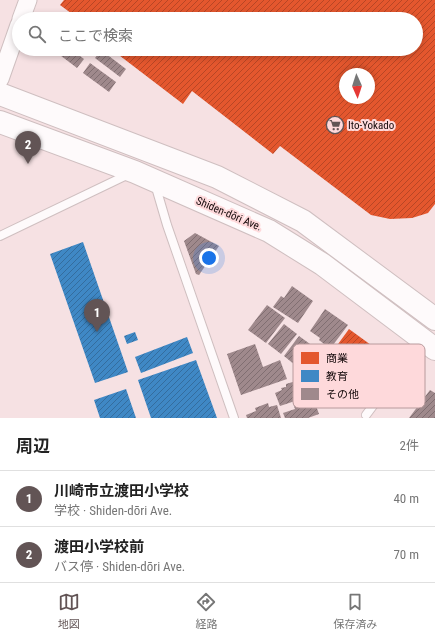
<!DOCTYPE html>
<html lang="ja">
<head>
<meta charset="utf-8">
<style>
  :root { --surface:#fff; --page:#f2f2f2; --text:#222; --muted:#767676; --line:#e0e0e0; --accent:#625455 }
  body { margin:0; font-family:"Roboto Condensed","Noto Sans JP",sans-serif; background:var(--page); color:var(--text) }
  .compass { position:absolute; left:339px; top:68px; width:36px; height:36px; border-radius:50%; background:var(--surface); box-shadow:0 2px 6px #0003; rotate:177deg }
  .you { position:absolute; left:209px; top:258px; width:14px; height:14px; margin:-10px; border:3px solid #fff; border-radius:50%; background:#1a73e8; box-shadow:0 0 0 6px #1a73e833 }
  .badge { display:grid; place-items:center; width:26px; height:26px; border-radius:50%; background:var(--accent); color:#fff; font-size:13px; font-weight:700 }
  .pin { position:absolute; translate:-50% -33px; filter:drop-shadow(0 1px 2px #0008) }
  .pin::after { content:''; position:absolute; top:21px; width:14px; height:12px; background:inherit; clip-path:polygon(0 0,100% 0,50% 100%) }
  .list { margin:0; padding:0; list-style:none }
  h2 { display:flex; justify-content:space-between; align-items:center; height:52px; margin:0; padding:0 16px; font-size:17px }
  h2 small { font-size:13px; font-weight:400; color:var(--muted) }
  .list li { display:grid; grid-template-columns:26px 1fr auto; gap:12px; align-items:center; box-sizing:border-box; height:56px; padding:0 16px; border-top:1px solid var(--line) }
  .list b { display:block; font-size:15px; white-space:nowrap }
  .list p { margin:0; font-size:13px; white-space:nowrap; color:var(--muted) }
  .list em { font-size:13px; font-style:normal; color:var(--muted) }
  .icon { flex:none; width:22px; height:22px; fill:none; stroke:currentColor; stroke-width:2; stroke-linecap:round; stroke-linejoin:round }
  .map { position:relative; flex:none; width:435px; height:418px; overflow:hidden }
  .search { position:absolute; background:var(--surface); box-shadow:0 2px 6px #0003; left:12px; right:12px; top:12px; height:44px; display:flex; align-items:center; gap:10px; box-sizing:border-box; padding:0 14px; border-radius:22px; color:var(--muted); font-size:15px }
  .sheet { height:164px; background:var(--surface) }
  nav { display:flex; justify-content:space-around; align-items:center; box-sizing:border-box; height:56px; border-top:1px solid var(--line); background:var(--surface); font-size:11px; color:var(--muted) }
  nav a { display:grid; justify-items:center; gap:2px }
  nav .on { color:var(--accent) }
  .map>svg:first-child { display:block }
  .shops { fill:url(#shops-hatch); fill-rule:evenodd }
  .schools { fill:url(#schools-hatch) }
  .building { fill:url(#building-hatch) }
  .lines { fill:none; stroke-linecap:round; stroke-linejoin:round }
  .lane-casing { stroke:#cfbfc0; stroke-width:10 }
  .street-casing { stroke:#cfbfc0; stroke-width:19 }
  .secondary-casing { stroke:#cfbfc0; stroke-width:24 }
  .lane { stroke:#fefafb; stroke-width:8 }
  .street { stroke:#fefafb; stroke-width:17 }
  .secondary { stroke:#fefafb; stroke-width:22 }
  .labels { text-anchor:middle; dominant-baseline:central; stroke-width:4; stroke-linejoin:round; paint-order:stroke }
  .poi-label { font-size:11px; fill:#130809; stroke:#fed9db; text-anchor:start }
  .street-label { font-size:11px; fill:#130809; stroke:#fed9db }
  .key { fill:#fed9db; stroke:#b89a9c; stroke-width:1 }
  .key-label { font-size:11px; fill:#130809 }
</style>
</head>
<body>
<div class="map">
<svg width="435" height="418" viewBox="0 0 435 418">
  <defs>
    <pattern id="shops-hatch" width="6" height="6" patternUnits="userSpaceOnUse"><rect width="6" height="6" fill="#e4572e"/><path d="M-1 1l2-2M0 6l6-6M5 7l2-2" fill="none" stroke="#b84625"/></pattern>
    <pattern id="schools-hatch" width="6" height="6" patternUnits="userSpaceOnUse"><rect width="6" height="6" fill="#3f88c5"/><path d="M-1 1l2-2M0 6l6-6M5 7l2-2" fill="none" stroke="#346d9e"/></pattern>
    <pattern id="building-hatch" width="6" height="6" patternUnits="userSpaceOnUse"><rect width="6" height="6" fill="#9f898c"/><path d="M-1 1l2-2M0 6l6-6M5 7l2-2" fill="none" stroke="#806e71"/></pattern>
  </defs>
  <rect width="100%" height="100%" fill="#f6e1e3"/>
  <g class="shops">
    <path d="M 64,0 L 435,0 L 435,204 L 428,213 L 412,218 L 390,219 L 371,215 L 280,146 L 273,154 L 192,91 L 183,104 L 111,49 L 416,49 L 416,19 L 79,19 L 60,5 ZM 345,74 L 369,74 L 369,98 L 345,98 Z"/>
    <path d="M 349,329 L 393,361 L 370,393 L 361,387 L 355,396 L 334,381 L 337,377 L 322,366 Z"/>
  </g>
  <g class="schools">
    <path d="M 83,242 L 128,372 L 95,383 L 50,254 Z"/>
    <path d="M 135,332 L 138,340 L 127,344 L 124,336 Z"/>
    <path d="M 187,337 L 193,353 L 141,373 L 135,357 Z"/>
    <path d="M 196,360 L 217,418 L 151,418 L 138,380 Z"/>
    <path d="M 126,389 L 136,418 L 100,418 L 94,400 Z"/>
  </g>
  <g class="building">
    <path d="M 52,49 L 71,49 L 84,59 L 77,68 Z"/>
    <path d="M 101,50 L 126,69 L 120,77 L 95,58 Z"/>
    <path d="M 90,63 L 116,82 L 109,92 L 83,73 Z"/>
    <path d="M 195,233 L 219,246 L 199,275 L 196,274 L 184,241 Z"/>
    <path d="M 292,286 L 313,301 L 298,323 L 273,307 L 281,296 L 284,298 Z"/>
    <path d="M 267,305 L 285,318 L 266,343 L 248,330 Z"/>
    <path d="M 325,309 L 348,325 L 327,353 L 320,348 L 324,344 L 319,340 L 320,338 L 310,331 Z"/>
    <path d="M 284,324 L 297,334 L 281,354 L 268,344 Z"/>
    <path d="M 299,336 L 310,344 L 295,365 L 284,356 Z"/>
    <path d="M 255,344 L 263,367 L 280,360 L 287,379 L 241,395 L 227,354 Z"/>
    <path d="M 296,381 L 298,386 L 309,382 L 313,395 L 280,406 L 275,393 L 282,390 L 281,388 L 286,387 L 286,384 Z"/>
    <path d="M 430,390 L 435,393 L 435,418 L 409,418 Z"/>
    <path d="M 302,400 L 303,404 L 314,400 L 319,414 L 308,418 L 285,418 L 283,413 L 295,409 L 293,403 Z"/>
    <path d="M 268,403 L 269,407 L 277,405 L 281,418 L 247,418 L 246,415 L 256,411 L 255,408 Z"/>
  </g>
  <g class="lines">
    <defs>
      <g id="lane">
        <path d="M 155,184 L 167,225 L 234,418"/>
        <path d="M 0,236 L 129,174"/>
        <path d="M 366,415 L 422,340"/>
      </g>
      <g id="street">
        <path d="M 21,19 L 28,0"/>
        <path d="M 0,79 L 19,25"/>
      </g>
      <g id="secondary">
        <path d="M 0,94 L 217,177 L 303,221 L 435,319"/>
        <path d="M 0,122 L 135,172 L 269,231 L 322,264 L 435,349"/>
      </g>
    </defs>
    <use href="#lane" class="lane-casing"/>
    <use href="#street" class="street-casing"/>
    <use href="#secondary" class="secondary-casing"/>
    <use href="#lane" class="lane"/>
    <use href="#street" class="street"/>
    <use href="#secondary" class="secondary"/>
  </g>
  <defs>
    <symbol id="supermarket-ring" viewBox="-11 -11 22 22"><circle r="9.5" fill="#fed9db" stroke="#625455" stroke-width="1.5"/><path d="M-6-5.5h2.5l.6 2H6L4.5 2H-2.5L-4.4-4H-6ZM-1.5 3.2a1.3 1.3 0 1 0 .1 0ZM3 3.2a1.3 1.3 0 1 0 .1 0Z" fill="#625455"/></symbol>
  </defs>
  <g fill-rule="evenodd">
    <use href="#supermarket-ring" x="325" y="115" width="20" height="20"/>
  </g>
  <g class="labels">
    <g class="poi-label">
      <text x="348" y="125">Ito-Yokado</text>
    </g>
    <g class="street-label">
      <text transform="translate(229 214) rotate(23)">Shiden-dōri Ave.</text>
    </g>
  </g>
  <rect x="293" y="344" width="132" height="64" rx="6" class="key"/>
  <rect x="301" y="352" width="18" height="12" fill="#e4572e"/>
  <rect x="301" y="370" width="18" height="12" fill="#3f88c5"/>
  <rect x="301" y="388" width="18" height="12" fill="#9f898c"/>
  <g class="key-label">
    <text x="326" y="362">商業</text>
    <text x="326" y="380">教育</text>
    <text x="326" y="398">その他</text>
  </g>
</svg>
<svg class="compass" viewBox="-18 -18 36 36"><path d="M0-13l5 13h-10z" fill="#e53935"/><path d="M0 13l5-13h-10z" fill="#767676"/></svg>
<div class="you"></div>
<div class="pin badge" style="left:97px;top:332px">1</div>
<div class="pin badge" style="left:28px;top:164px">2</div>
<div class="search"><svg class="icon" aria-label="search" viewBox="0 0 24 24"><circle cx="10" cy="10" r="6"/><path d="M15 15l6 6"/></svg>ここで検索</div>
</div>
<section class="sheet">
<h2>周辺<small>2件</small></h2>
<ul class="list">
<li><span class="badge">1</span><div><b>川崎市立渡田小学校</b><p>学校 · Shiden-dōri Ave.</p></div><em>40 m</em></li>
<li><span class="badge">2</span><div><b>渡田小学校前</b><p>バス停 · Shiden-dōri Ave.</p></div><em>70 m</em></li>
</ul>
</section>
<nav>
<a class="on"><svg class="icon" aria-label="map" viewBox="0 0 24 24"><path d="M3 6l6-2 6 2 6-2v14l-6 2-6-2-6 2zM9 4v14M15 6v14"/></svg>地図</a>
<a><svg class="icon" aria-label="directions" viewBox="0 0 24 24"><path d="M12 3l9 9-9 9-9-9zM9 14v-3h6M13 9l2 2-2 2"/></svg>経路</a>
<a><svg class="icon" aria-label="saved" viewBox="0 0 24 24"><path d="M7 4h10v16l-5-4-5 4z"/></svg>保存済み</a>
</nav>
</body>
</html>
